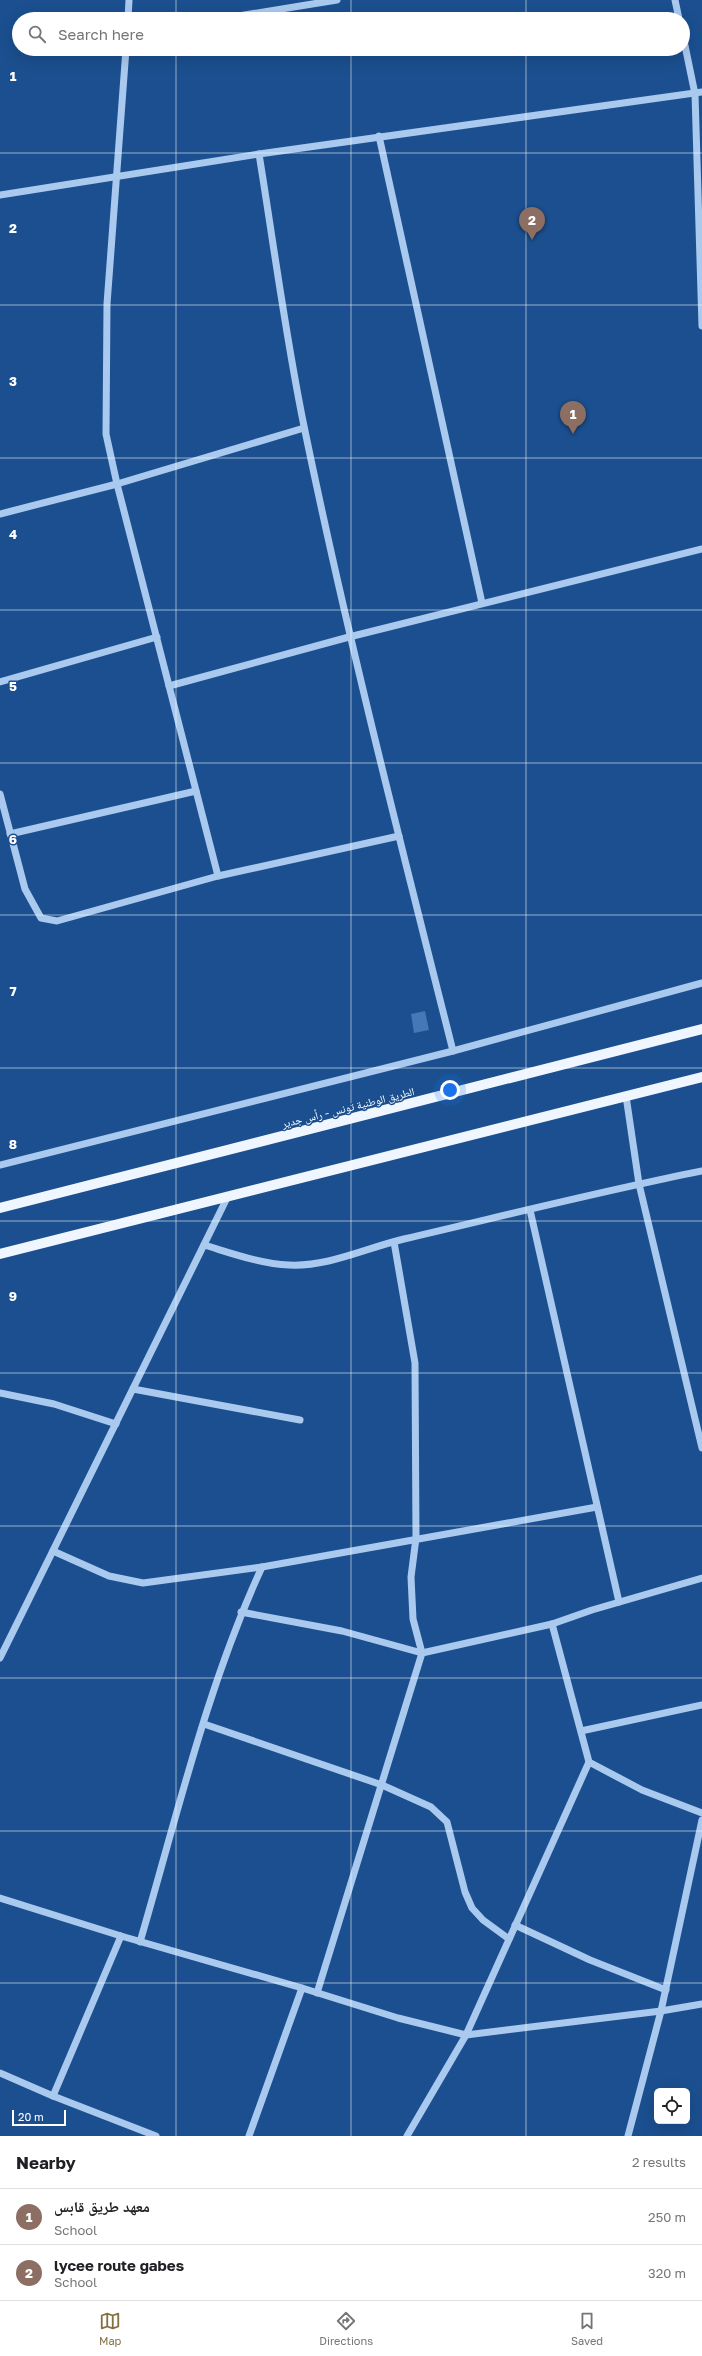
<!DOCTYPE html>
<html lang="en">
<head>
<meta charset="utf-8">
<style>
  :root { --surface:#fff; --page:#f6f6f6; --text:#202124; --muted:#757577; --line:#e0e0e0; --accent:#847042 }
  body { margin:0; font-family:"Golos Text","Noto Naskh Arabic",sans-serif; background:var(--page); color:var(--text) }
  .controls { position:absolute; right:12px; bottom:12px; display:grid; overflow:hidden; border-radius:6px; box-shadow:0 4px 16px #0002 }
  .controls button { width:36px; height:36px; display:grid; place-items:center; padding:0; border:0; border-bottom:1px solid var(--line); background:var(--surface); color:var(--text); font:20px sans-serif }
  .scale { position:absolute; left:12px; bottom:10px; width:54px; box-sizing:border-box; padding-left:4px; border:2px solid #fff; border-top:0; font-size:11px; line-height:14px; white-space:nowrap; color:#fff; -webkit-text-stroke:3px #1b4f8f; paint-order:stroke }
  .you { position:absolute; left:450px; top:1090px; width:14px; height:14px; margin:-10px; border:3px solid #fff; border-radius:50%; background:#1a73e8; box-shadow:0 0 0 6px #1a73e833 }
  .badge { display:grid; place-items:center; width:26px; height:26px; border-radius:50%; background:var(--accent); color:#fff; font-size:13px; font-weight:700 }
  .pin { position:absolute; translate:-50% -33px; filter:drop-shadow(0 1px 2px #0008) }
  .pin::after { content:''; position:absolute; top:21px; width:14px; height:12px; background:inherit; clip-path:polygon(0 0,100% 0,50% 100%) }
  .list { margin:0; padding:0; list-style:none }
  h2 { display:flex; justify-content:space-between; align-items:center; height:52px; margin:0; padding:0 16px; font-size:17px }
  h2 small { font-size:13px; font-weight:400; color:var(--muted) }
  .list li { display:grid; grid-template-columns:26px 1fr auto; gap:12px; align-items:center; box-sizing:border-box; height:56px; padding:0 16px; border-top:1px solid var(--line) }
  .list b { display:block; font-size:15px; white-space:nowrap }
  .list p { margin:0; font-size:13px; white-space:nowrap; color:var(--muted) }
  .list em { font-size:13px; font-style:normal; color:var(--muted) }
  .icon { flex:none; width:22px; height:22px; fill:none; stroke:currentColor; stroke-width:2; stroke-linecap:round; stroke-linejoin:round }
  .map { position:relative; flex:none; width:702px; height:2136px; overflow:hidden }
  .search { position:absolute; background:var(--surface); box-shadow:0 4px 16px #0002; left:12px; right:12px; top:12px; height:44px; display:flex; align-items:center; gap:10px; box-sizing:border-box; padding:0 14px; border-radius:22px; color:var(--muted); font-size:15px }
  .sheet { height:164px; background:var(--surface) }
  nav { display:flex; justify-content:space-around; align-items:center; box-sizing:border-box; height:56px; border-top:1px solid var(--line); background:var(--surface); font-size:11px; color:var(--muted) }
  nav a { display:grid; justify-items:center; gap:2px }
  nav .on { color:var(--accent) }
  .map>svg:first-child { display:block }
  .building { fill:#4478b7 }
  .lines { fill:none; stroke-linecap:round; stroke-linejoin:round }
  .minor { stroke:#a9c9ee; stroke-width:7 }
  .major { stroke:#f0f6ff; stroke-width:10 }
  .grid { fill:none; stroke:#fff; stroke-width:1; stroke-opacity:0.55 }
  .labels { text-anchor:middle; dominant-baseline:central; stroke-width:3; stroke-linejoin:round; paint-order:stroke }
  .street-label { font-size:11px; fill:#fff; stroke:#1b4f8f }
  .grid-label { font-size:13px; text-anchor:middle; font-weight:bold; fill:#fff; stroke:#1b4f8f; stroke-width:3; stroke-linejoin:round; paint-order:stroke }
</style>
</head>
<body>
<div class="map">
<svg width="702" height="2136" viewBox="0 0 702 2136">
  <rect width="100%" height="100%" fill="#1b4f8f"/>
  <path class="building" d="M 425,1011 L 429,1030 L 414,1033 L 411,1014 Z"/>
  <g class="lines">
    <g class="minor">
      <path d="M 675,0 L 679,19"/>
      <path d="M 128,19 L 129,0"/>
      <path d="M 220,19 L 337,0"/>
      <path d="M 683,36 L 695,94 L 702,326"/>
      <path d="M 126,49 L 107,304 L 106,434 L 117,484 L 218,876"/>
      <path d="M 379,136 L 482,603"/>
      <path d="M 259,154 C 274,246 286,340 305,431 C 348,639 401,845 453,1051"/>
      <path d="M 0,195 L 259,154 L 702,92"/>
      <path d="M 0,514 L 117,484 L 304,428"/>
      <path d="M 0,682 L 157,637"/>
      <path d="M 169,686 L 349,637 L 702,549"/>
      <path d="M 0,794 L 25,889 L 41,918 L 57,921 L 218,876 L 399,836"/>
      <path d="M 10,834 L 196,791"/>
      <path d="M 626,1096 L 639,1184 L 702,1448"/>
      <path d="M 0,1165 L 453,1051 L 702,983"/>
      <path d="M 530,1210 L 619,1602"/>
      <path d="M 204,1245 C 231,1253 261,1264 289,1265 C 328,1267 366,1248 404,1239 C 503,1216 602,1191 702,1171"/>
      <path d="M 133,1389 L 300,1420"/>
      <path d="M 0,1393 L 54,1404 L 116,1424"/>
      <path d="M 53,1551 L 109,1576 L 143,1583 L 262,1567 L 597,1507"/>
      <path d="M 241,1612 L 342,1631 L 422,1653 L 552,1624 L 592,1610 L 702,1578"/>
      <path d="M 552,1624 L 589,1762 L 642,1790 L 702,1813"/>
      <path d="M 0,1658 L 228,1196"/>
      <path d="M 204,1724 L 382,1785 L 431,1807 L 447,1822 L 465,1892 L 472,1908 L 483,1920 L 509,1939"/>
      <path d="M 581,1731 L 702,1705"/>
      <path d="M 0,1898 L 121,1936 L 302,1988 L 398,2018 L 466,2035 L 661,2011 L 702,2004"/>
      <path d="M 515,1925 L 590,1960 L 666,1990"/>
      <path d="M 140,1942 C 177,1816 207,1686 262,1567"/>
      <path d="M 317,1993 L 422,1653 L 413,1619 L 411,1577 L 416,1538 L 415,1363 L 394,1242"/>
      <path d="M 0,2073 L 53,2096 L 156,2136"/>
      <path d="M 53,2096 L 121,1936"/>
      <path d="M 249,2136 L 302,1988"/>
      <path d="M 407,2136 L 466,2035 L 589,1762"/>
      <path d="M 628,2136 L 661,2011 L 702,1820"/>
    </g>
    <g class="major">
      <path d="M 0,1208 L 702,1029"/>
      <path d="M 0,1254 L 702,1077"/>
    </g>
  </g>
  <path class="grid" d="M 176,0 L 176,19M 351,0 L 351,19M 526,0 L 526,19M 176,49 L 176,2136M 351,49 L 351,2136M 526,49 L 526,2136M 0,153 L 702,153M 0,305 L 702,305M 0,458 L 702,458M 0,610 L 702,610M 0,763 L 702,763M 0,915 L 702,915M 0,1068 L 702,1068M 0,1221 L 702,1221M 0,1373 L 702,1373M 0,1526 L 702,1526M 0,1678 L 702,1678M 0,1831 L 702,1831M 0,1983 L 702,1983"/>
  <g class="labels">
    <g class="street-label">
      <text transform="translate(348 1107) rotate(-14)">الطريق الوطنية تونس - رأس جدير</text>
    </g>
  </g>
  <g class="grid-label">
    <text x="13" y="81">1</text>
    <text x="13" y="233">2</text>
    <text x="13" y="386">3</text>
    <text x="13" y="539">4</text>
    <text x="13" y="691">5</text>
    <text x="13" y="844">6</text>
    <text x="13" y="996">7</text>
    <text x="13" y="1149">8</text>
    <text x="13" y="1301">9</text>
  </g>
</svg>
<div class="controls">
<button><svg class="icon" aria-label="locate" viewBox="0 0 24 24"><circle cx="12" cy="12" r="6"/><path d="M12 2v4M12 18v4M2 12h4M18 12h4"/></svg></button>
</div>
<div class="scale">20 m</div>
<div class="you"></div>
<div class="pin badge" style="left:573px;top:434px;background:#8d6e63">1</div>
<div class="pin badge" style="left:532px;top:240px;background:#8d6e63">2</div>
<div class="search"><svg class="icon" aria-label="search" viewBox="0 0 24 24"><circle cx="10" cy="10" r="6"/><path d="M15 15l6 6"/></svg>Search here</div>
</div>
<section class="sheet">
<h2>Nearby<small>2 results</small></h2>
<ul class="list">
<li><span class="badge" style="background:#8d6e63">1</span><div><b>معهد طريق قابس</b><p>School</p></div><em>250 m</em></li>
<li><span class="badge" style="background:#8d6e63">2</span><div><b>lycee route gabes</b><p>School</p></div><em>320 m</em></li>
</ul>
</section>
<nav>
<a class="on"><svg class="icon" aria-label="map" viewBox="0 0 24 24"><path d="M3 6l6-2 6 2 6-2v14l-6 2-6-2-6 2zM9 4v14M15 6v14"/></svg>Map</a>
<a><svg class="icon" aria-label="directions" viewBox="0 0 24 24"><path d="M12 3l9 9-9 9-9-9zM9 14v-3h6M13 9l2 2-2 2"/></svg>Directions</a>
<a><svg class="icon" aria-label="saved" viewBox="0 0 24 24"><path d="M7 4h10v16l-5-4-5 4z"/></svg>Saved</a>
</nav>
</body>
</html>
